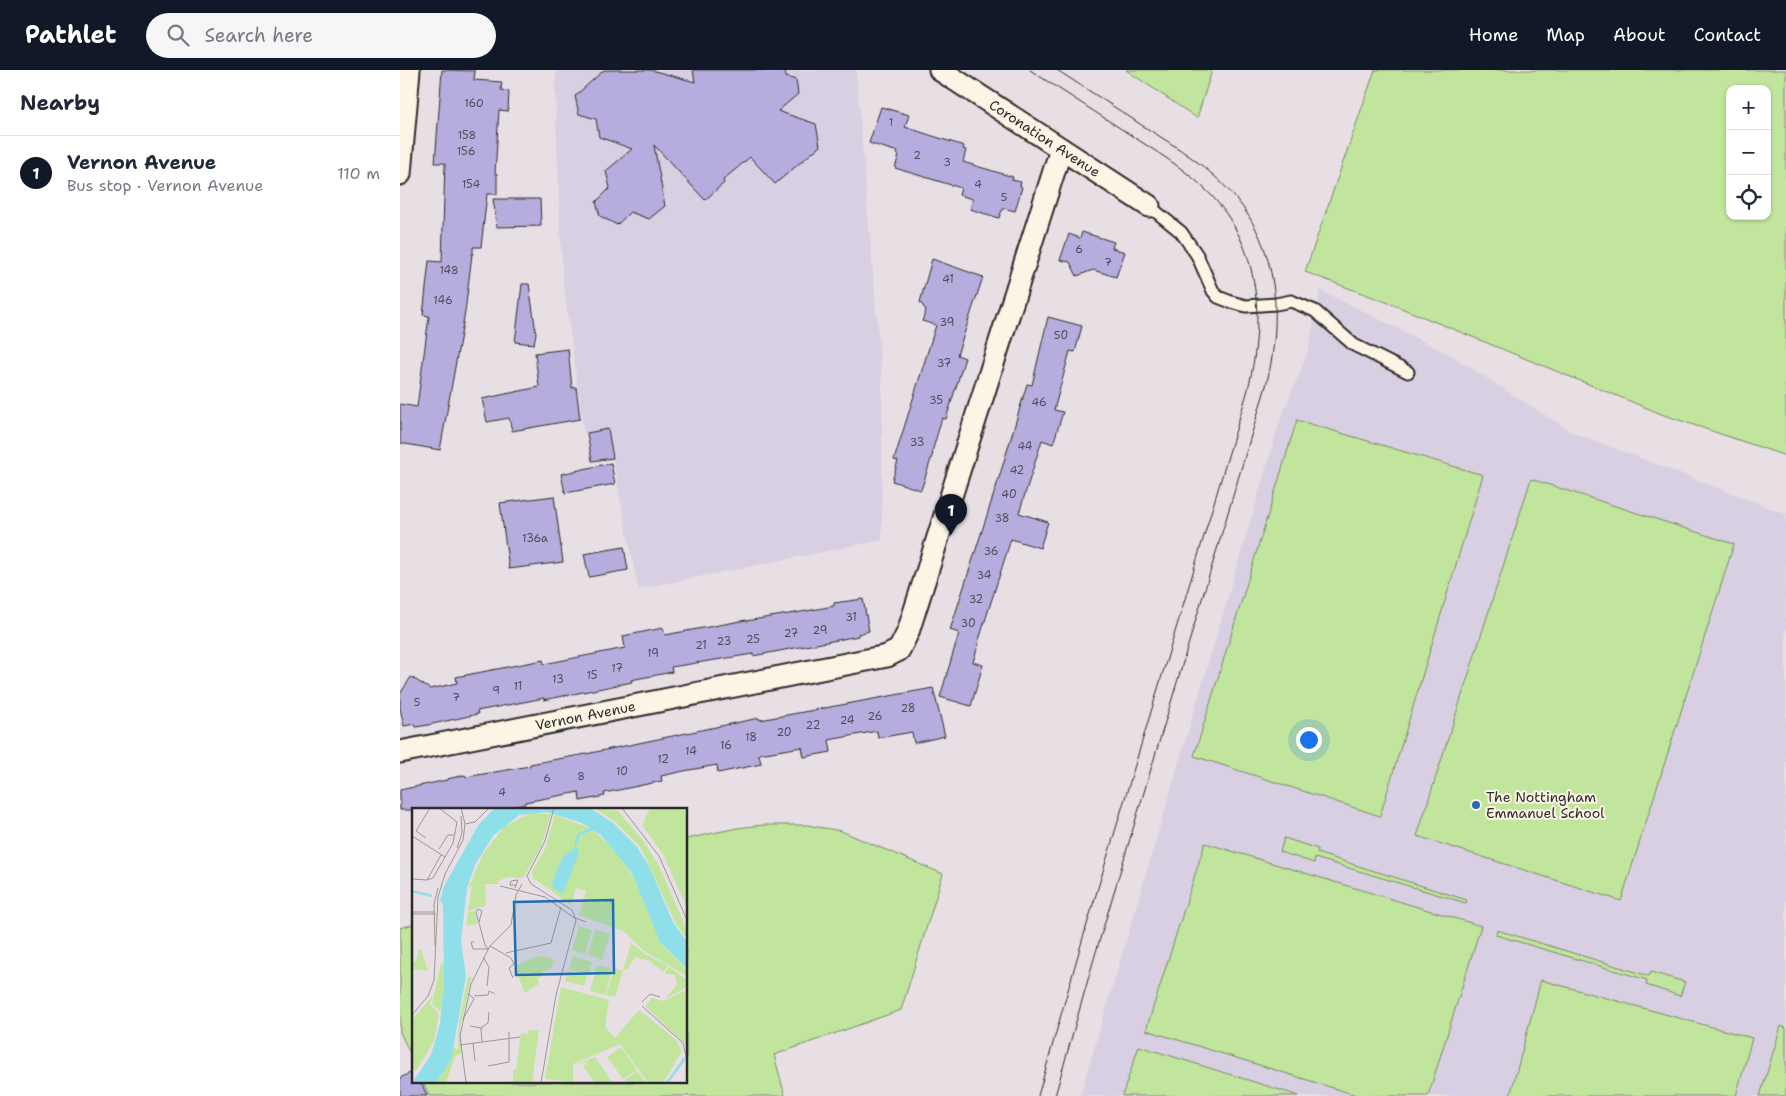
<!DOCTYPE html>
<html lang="en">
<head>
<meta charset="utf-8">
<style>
  :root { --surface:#fff; --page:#f6f6f7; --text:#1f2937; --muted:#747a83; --line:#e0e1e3; --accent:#111827 }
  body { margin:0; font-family:"Shantell Sans",sans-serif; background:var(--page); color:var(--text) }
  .controls { position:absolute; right:15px; top:15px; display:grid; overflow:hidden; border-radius:10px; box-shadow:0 1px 4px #0004 }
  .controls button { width:45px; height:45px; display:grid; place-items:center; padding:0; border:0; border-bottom:1px solid var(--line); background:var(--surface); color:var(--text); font:25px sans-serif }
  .you { position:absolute; left:908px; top:669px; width:18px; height:18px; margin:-12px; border:4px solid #fff; border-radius:50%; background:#1a73e8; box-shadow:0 0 0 8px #1a73e833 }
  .badge { display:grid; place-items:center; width:32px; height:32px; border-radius:50%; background:var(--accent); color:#fff; font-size:16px; font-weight:700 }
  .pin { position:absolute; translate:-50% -41px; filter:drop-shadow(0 1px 2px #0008) }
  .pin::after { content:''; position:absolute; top:26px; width:18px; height:15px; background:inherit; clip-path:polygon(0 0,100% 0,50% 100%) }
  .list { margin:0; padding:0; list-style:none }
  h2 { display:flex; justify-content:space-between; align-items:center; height:65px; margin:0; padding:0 20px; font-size:21px }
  h2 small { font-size:16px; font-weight:400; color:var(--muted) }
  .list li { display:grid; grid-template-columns:32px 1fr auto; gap:15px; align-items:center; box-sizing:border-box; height:75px; padding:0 20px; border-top:1px solid var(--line) }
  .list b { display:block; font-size:19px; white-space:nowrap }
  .list p { margin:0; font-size:16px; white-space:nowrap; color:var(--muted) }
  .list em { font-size:16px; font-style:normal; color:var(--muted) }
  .icon { flex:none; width:28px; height:28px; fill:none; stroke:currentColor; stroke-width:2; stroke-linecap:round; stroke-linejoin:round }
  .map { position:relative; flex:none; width:1386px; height:1026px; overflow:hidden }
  header { display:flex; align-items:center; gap:30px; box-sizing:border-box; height:70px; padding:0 25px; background:var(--accent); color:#fff }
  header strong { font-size:24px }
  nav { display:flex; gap:28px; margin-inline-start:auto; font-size:18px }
  .search { width:350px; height:45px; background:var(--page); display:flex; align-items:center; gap:12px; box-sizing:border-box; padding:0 18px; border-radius:28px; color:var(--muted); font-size:19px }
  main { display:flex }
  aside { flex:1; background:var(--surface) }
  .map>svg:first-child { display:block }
  .built { fill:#d8d0e2 }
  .green { fill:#c2e59e; stroke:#768864; fill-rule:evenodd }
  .building { fill:#b6adde; stroke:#2b2b2b }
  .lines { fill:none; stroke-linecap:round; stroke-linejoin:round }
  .service-casing { stroke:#2b2b2b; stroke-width:15 }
  .minor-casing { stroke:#2b2b2b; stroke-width:25 }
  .service { stroke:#fcf5e5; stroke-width:11 }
  .minor { stroke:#fcf5e5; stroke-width:21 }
  .tram { stroke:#2b2b2b; stroke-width:1 }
  .poi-dot { fill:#1f6fb2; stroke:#fcf5e5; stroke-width:2 }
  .labels { text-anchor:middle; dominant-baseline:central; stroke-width:4; stroke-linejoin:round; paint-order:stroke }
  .number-label { font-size:11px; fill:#4e4c58 }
  .street-label { font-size:14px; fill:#2b2b2b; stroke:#fcf5e5 }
  .poi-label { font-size:14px; fill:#2b2b2b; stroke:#fcf5e5; text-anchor:start }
  .inset-river { fill:none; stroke:#8fdfeb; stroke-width:2.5 }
  .inset-road { fill:none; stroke:#9c9799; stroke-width:1 }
  .view { fill:#1f6fb2; fill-opacity:0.15; stroke:#1f6fb2; stroke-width:2.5 }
  .inset-edge { fill:none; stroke:#2b2b2b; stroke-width:2.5 }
</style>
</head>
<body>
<header>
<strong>Pathlet</strong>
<div class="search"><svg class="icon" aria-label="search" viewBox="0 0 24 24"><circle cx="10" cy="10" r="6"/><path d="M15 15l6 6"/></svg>Search here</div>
<nav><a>Home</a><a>Map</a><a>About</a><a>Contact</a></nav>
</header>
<main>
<aside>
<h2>Nearby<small></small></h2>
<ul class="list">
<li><span class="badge">1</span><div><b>Vernon Avenue</b><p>Bus stop · Vernon Avenue</p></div><em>110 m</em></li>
</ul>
</aside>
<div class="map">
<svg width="1386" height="1026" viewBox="0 0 1386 1026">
  <rect width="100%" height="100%" fill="#e7dfe3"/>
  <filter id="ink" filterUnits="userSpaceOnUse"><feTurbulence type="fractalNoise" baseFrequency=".02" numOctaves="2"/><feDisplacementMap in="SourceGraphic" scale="10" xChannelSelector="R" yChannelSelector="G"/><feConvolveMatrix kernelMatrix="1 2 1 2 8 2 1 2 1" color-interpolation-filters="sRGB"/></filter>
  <g filter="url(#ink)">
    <g class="built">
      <path d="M 156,0 L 456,0 L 482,310 L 482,470 L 238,519 L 207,360 L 184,364 L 162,203 L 155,22 Z"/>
      <path d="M 920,220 L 1049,284 L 1172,362 L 1386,444 L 1386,1026 L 680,1026 L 881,348 L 908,282 Z"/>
    </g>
    <g class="green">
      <path d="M 726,0 L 812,0 L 797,48 Z"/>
      <path d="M 975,0 L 1386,0 L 1386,386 L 1264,345 L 989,233 L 905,202 ZM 1330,19 L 1367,19 L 1367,146 L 1330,146 Z"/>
      <path d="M 897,350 L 1083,405 L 980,746 L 794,686 Z"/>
      <path d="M 1131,409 L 1334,474 L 1221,831 L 1017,766 Z"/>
      <path d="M 364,755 L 407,755 L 441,761 L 543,804 L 501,940 L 374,985 L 385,1026 L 29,1026 L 23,1012 L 286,1012 L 286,769 L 337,758 Z"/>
      <path d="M 884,768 L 918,779 L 917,783 L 1067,830 L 1066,833 L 915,788 L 914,793 L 880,782 Z"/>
      <path d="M 805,773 L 1081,856 L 1028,1026 L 959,1026 L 746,960 Z"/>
      <path d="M 14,854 L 14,992 L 0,962 L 0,858 Z"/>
      <path d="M 1097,860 L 1249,906 L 1251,902 L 1285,912 L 1280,926 L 1246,915 L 1247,910 L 1096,865 Z"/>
      <path d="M 1141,910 L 1352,968 L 1336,1026 L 1110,1026 Z"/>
      <path d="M 1381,956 L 1386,958 L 1386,1026 L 1360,1026 Z"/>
      <path d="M 739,976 L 899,1026 L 722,1026 Z"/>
    </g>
    <g class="building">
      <path d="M 42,0 L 75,1 L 74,10 L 102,12 L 101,20 L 109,21 L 108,41 L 99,40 L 95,104 L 97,104 L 97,124 L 87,124 L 81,177 L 73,177 L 73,184 L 72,184 L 65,242 L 40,380 L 0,373 L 0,334 L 17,337 L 29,246 L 23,245 L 29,191 L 42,192 L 45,93 L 35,93 Z"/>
      <path d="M 204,0 L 251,0 L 295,12 L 293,0 L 385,0 L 386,7 L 396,10 L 398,24 L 378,41 L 416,54 L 420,76 L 375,114 L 350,87 L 323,110 L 324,113 L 305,130 L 254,75 L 265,136 L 249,149 L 230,142 L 217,155 L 200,146 L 196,132 L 210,118 L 206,101 L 232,79 L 199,67 L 196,49 L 179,44 L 175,26 Z"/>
      <path d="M 481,37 L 509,45 L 505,57 L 564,76 L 563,79 L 566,80 L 563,92 L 613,107 L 612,110 L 621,112 L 620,116 L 622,117 L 615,141 L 603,138 L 599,148 L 570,139 L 573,129 L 559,125 L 561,118 L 495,98 L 499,85 L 497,84 L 498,82 L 469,73 Z"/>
      <path d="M 93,129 L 140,129 L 141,156 L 97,157 Z"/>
      <path d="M 682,162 L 714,172 L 712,178 L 725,182 L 716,207 L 693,200 L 677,206 L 670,192 L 660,190 L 669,164 L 680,168 Z"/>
      <path d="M 532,189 L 583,207 L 557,285 L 565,288 L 546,349 L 542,348 L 532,382 L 533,383 L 521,420 L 492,411 L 498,391 L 494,390 L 536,255 L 522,251 L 526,240 L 520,232 Z"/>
      <path d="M 122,214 L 129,214 L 136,263 L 134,274 L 115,272 Z"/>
      <path d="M 648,247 L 682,256 L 675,282 L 670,281 L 654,340 L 663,342 L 653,374 L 642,370 L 619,443 L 648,452 L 640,478 L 611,469 L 578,573 L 579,573 L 573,592 L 583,595 L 571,636 L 540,627 L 559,563 L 550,560 L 599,408 L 627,314 L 632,315 Z"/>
      <path d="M 168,279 L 172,318 L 176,317 L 180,349 L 112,361 L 109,348 L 87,352 L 82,329 L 139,317 L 135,283 Z"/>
      <path d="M 208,359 L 213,388 L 192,391 L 187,363 Z"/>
      <path d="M 211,393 L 215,414 L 165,423 L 161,404 Z"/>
      <path d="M 154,426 L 163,492 L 109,499 L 100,433 Z"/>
      <path d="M 224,477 L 228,500 L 189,507 L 184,484 Z"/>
      <path d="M 463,529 L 469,561 L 458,564 L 458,566 L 353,586 L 353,584 L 271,597 L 272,602 L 231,610 L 232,612 L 144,630 L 144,628 L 77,641 L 78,644 L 28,655 L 16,657 L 15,654 L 4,656 L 0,638 L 0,624 L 11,607 L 30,619 L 57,613 L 56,607 L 143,590 L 144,594 L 225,578 L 223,566 L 263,558 L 265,565 L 346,550 L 346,551 L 401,542 L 434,536 L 434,533 Z"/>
      <path d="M 533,618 L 545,666 L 514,673 L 512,662 L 478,668 L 477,661 L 429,670 L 431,682 L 404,687 L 402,677 L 359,684 L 361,694 L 318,703 L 317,695 L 284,701 L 261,706 L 262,711 L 204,723 L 205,726 L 180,731 L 179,722 L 125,732 L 125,734 L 112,737 L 113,740 L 0,740 L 0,720 L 47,710 L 47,709 L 65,705 L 66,707 L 130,696 L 130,694 L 186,684 L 359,648 L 360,650 Z"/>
      <path d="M 14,1001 L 14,1012 L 21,1012 L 27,1026 L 0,1026 L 0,1008 Z"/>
    </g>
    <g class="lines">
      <defs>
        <path id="service" d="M 749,136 L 781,162 L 797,185 L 813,221 L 818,227 L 831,232 L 846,236 L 876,234 L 891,231 L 915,241 L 954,275 L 1008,302"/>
        <g id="minor">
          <path id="s1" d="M 540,0 L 749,136"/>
          <path d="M 0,104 L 9,0"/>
          <path id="s2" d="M 0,682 L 487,586 L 499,580 L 508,562 L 661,79"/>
        </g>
      </defs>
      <use href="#service" class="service-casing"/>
      <use href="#minor" class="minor-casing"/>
      <use href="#service" class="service"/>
      <use href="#minor" class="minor"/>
      <g class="tram">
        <path d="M 630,0 C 662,21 694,41 726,62 C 755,81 785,98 809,123 C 862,177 865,254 847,323 L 682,871 L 638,1026"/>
        <path d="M 655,1026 L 693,892 L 866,316 C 882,253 880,184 838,131 C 813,99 777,77 743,56 C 715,37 686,19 657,0"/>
      </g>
    </g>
  </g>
  <circle class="poi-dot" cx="1076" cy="735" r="5"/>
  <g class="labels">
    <g class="number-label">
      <text x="74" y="33">160</text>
      <text x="491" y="52">1</text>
      <text x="67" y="65">158</text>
      <text x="66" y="81">156</text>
      <text x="517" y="85">2</text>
      <text x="547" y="92">3</text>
      <text x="71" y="114">154</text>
      <text x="578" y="114">4</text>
      <text x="604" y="127">5</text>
      <text x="679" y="179">6</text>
      <text x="708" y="192">7</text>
      <text x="49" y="200">148</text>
      <text x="548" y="209">41</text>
      <text x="43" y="230">146</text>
      <text x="547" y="252">39</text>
      <text x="661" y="265">50</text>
      <text x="544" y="293">37</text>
      <text x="536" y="330">35</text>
      <text x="639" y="332">46</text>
      <text x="517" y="372">33</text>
      <text x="625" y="376">44</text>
      <text x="617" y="400">42</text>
      <text x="609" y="424">40</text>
      <text x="602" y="448">38</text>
      <text x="135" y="468">136a</text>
      <text x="591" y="481">36</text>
      <text x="584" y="505">34</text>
      <text x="576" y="529">32</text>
      <text x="451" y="547">31</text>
      <text x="568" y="553">30</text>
      <text x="420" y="560">29</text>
      <text x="391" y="563">27</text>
      <text x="353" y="569">25</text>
      <text x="324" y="571">23</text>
      <text x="301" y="575">21</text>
      <text x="253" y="583">19</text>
      <text x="217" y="598">17</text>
      <text x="192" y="605">15</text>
      <text x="158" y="609">13</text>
      <text x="118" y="616">11</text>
      <text x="96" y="620">9</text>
      <text x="56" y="627">7</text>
      <text x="17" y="632">5</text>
      <text x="508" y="638">28</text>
      <text x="475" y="646">26</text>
      <text x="447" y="650">24</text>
      <text x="413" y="655">22</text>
      <text x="384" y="662">20</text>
      <text x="351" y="667">18</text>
      <text x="326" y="675">16</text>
      <text x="291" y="681">14</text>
      <text x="263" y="689">12</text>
      <text x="222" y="701">10</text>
      <text x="181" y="706">8</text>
      <text x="147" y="708">6</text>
      <text x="102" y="722">4</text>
    </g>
    <g class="street-label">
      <text stroke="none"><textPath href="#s1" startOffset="125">Coronation Avenue</textPath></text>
      <text stroke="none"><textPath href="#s2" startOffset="189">Vernon Avenue</textPath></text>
    </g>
    <g class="poi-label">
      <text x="1086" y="727">The Nottingham<tspan x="1086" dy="16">Emmanuel School</tspan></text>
    </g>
  </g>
  <g transform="translate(12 738)">
    <rect width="275" height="275" fill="#e7dfe3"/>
    <path d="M 182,0 L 206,3 L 234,36 L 229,40 L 202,13 ZM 238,0 L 275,0 L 275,100 L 251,46 L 230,17 ZM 119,5 L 139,6 L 129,39 L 111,70 L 96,69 L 86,73 L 87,76 L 73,76 L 74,98 L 56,103 L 60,78 L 57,79 L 71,46 L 93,18 ZM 143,7 L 180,21 L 204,43 L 222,70 L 250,136 L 275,162 L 275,168 L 232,143 L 211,123 L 167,107 L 174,83 L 164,80 L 159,97 L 121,70 L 120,63 L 133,41 ZM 234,37 L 247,58 L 275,122 L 275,131 L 264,116 L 229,40 ZM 63,103 L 66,116 L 54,118 L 56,104 ZM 167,118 L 180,122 L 173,146 L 160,142 ZM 183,122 L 198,126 L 190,152 L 176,147 ZM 219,135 L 233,146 L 256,158 L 251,164 L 238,153 L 223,149 L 216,161 L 211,162 ZM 7,141 L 9,141 L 16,163 L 0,161 L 0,153 L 4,154 ZM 127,148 L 142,151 L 139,160 L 130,164 L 131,168 L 125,170 L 127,176 L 113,185 L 102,158 ZM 161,148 L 180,154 L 176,167 L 157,161 ZM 29,155 L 32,155 L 32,174 L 29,204 L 20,196 ZM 185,157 L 200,161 L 193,187 L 178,183 ZM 257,159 L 275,172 L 275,179 L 253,191 L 265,176 L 263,167 L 252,165 ZM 202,160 L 211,163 L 203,189 L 194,187 ZM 156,163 L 175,168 L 172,178 L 153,173 ZM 56,169 L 60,169 L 48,220 L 50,245 L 43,248 L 34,275 L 24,275 L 37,255 L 41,239 L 46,242 L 47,213 ZM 149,179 L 197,192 L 193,219 L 203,230 L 227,202 L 263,231 L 270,243 L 251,275 L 236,275 L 208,236 L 161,256 L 161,274 L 133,271 ZM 275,182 L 275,238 L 233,198 L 240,190 L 251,193 ZM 22,186 L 18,196 L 27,206 L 22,233 L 4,263 L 0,260 L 0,212 ZM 117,222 L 127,222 L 120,275 L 101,275 L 101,262 L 104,261 L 109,225 L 116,226 ZM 209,239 L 225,262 L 211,271 L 195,249 ZM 183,249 L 200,274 L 199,275 L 183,275 L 171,258 L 176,254 L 164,256 ZM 225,263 L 234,275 L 215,275 L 213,272 Z" fill="#c2e59e"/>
    <path d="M 83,0 L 178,0 L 201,15 L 225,39 L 237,58 L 261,114 L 275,134 L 275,161 L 248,134 L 220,65 L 189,27 L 170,15 L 135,4 L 107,7 L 81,28 L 63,57 L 55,80 L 49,133 L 54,168 L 39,252 L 24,275 L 0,275 L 19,247 L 28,216 L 32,174 L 31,97 L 28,92 L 32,78 L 67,16 ZM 164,38 L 167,45 L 151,86 L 139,78 L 150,50 Z" fill="#8fdfeb"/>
    <path class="inset-river" d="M 163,38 L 167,26 L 181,21M 0,83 L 20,88M 255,275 L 273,250"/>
    <path class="inset-road" d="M 210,0 L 247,48 L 275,112M 53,16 L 63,14 L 77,0M 0,28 L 33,49M 14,30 L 4,23 L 18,0M 45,40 L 50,25 L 49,8M 27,41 L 36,27 L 42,27M 0,71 L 15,72M 15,72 L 21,70 L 41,35 L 45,14 L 27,0M 15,72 L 29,47M 88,78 L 133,89 L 161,109 L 174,114M 103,80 L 104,77 L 98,77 L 99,73 L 106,72 L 104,77M 0,104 L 23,104M 0,106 L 24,106M 67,114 L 70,103 L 66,101 L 64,104 L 73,137 L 76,141M 62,134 L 59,134 L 61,141 L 76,141M 23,138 L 22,96 L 26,80M 78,138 L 99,150 L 102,156 L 97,160 L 101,170M 94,145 L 139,135 L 149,99M 71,149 L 77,159 L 75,178M 62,188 L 76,187 L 77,183 L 83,186M 230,194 L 238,186 L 248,189M 230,198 L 271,235 L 275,252M 0,207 L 16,188 L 22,172 L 26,89 L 33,66 L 51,32 L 53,16 L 49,0M 51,211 L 62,191 L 56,185M 58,218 L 69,220 L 70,234M 69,220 L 76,215 L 77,204M 61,235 L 63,253M 48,237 L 108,229M 76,258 L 97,254 L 97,224M 54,275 L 48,228 L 59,176 L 78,138 L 99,117 L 104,87 L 110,76M 129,275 L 144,187 L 164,112 L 160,102 L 119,76 L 115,68 L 133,33 L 142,0"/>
    <path class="view" d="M 201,92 L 202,165 L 104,167 L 102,94 Z"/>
    <rect width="275" height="275" class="inset-edge"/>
  </g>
</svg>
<div class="controls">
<button>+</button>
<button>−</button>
<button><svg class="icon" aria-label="locate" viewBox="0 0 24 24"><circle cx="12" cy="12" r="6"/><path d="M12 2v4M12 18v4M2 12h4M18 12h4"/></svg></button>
</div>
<div class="you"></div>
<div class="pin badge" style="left:551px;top:465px">1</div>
</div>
</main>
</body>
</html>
